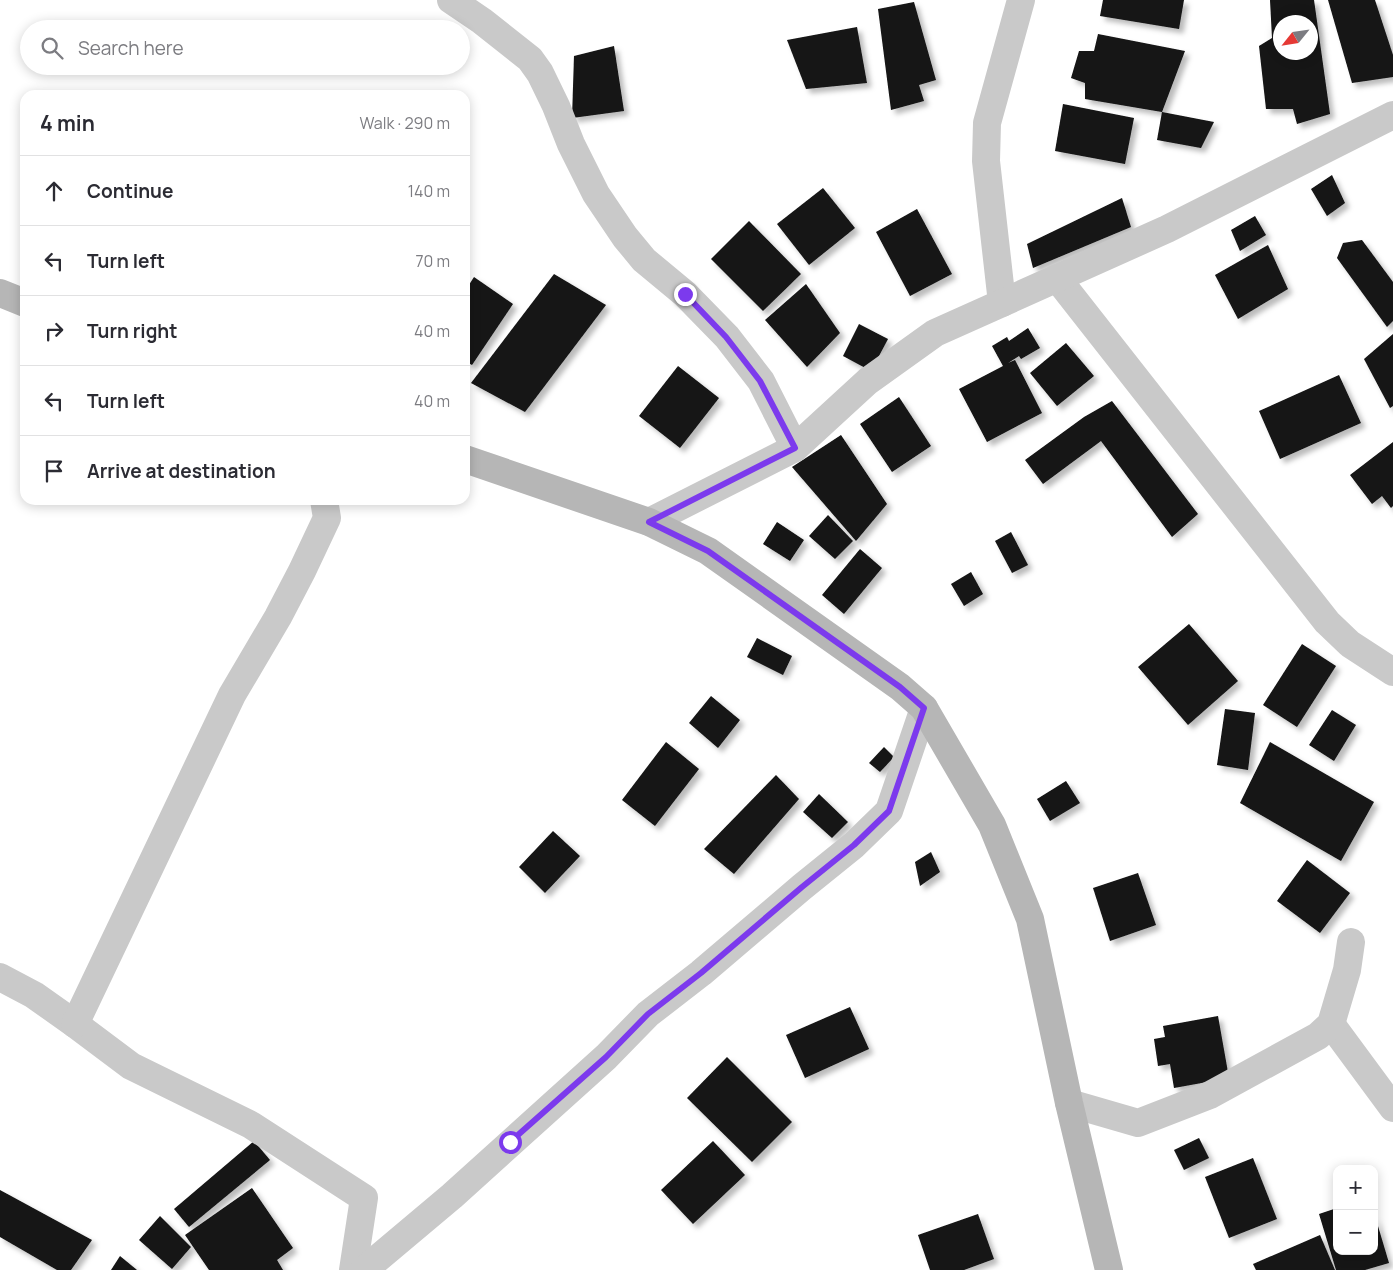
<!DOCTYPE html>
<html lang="en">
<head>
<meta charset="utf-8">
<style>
  :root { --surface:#fff; --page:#f2f2f3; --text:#2b2b33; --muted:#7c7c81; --line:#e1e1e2 }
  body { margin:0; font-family:Manrope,sans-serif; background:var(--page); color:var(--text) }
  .controls { position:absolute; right:15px; bottom:15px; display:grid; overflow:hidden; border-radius:10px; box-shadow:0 2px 12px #0003 }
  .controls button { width:45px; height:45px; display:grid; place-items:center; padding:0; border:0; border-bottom:1px solid var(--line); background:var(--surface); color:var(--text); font:25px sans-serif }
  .compass { position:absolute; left:1273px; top:15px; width:45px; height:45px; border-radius:50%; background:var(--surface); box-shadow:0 2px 12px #0003; rotate:240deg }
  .stop { position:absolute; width:15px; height:15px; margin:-11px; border:4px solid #7c3aed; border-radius:50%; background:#fff }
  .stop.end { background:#7c3aed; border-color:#fff; box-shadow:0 1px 5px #0008 }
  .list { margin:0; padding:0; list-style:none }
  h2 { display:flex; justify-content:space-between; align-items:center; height:65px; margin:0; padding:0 20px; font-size:21px }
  h2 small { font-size:16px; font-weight:400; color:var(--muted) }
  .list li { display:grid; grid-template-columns:32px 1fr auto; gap:15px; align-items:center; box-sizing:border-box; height:70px; padding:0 20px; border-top:1px solid var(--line) }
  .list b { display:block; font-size:19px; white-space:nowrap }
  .list em { font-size:16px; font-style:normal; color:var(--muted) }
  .icon { flex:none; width:28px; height:28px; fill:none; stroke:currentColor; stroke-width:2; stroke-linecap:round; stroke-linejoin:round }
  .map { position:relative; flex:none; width:1393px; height:1270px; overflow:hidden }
  .search { position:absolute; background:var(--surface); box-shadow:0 2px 12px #0003; left:20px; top:20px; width:450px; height:55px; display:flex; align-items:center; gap:12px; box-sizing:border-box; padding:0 18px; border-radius:28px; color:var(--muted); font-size:19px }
  .panel { position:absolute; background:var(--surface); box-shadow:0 2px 12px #0003; left:20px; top:90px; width:450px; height:415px; border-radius:15px }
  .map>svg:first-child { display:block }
  .building { fill:#131313; fill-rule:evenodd; filter:url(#shadow) }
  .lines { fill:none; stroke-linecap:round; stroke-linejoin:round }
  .minor { stroke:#c9c9c9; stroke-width:28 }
  .secondary { stroke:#b6b6b6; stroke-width:28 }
  .route { stroke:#7c3aed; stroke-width:6 }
</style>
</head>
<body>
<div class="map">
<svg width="1393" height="1270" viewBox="0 0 1393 1270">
  <defs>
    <filter id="shadow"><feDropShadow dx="4.5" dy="4.5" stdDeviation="2.5" flood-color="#0004"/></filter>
  </defs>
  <rect width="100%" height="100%" fill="#fff"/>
  <g class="building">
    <path d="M 1103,0 L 1184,0 L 1179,29 L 1100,16 Z"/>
    <path d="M 1270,0 L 1314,0 L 1330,114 L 1297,124 L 1293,109 L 1266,109 L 1259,46 L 1272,38 ZM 1280,22 L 1310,22 L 1310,52 L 1280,52 Z"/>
    <path d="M 1328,0 L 1375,0 L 1393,55 L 1393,77 L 1352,83 Z"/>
    <path d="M 914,2 L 936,80 L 919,85 L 924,101 L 891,110 L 878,9 Z"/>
    <path d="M 857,27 L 867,83 L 806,89 L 787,40 Z"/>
    <path d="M 1098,34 L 1185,51 L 1162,112 L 1085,99 L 1085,83 L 1071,78 L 1079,51 L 1094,51 Z"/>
    <path d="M 614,46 L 624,111 L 572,118 L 574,56 Z"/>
    <path d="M 1063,104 L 1134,118 L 1125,164 L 1055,151 Z"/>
    <path d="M 1162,112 L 1214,122 L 1201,148 L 1157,140 Z"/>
    <path d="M 1332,175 L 1345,203 L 1327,216 L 1311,189 Z"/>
    <path d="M 823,188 L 855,228 L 809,265 L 777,224 Z"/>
    <path d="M 1122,198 L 1131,227 L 1033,268 L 1027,244 Z"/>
    <path d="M 917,209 L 952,274 L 910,296 L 876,232 Z"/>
    <path d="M 1255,216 L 1266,235 L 1240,251 L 1231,230 Z"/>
    <path d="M 749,221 L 801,274 L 763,311 L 711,259 Z"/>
    <path d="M 1362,240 L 1393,282 L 1393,321 L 1387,327 L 1337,258 L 1343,243 Z"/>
    <path d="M 1268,245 L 1288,289 L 1238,319 L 1215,275 Z"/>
    <path d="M 554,274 L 606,305 L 525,412 L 471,383 Z"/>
    <path d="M 474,277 L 513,304 L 472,365 L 465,361 L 465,291 Z"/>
    <path d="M 806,284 L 840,333 L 807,367 L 765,320 Z"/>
    <path d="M 859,324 L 888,339 L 871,371 L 843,356 Z"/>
    <path d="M 1028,328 L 1040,348 L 1021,359 L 1019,356 L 1008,363 L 1015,360 L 1042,413 L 987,442 L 959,389 L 1003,366 L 992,346 L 1007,337 L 1009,341 Z"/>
    <path d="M 1393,334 L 1393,406 L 1390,408 L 1364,359 Z"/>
    <path d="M 1066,343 L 1094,376 L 1057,406 L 1030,373 Z"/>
    <path d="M 678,366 L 719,398 L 680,448 L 639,416 Z"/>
    <path d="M 1339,375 L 1361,423 L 1280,459 L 1259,411 Z"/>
    <path d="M 899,397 L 931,446 L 892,472 L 860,424 Z"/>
    <path d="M 1112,401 L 1198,514 L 1172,537 L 1101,441 L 1043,484 L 1025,460 L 1084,417 Z"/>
    <path d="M 841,435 L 887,504 L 856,541 L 792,467 Z"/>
    <path d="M 1393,442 L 1393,506 L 1391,508 L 1382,496 L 1372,504 L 1350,475 Z"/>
    <path d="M 828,515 L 853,541 L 835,559 L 809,536 Z"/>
    <path d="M 777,522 L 804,540 L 790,561 L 763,544 Z"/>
    <path d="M 1011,532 L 1028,565 L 1012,573 L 995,541 Z"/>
    <path d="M 860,549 L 882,568 L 844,614 L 822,595 Z"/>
    <path d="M 971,572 L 983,594 L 964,606 L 951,584 Z"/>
    <path d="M 1189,624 L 1238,681 L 1188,725 L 1138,667 Z"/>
    <path d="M 757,638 L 792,656 L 783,675 L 747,657 Z"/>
    <path d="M 1302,644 L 1336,666 L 1297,727 L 1263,705 Z"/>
    <path d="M 711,696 L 740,720 L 718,748 L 689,723 Z"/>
    <path d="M 1225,709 L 1255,713 L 1248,770 L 1217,765 Z"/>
    <path d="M 1332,710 L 1356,725 L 1334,761 L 1309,745 Z"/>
    <path d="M 666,742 L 699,769 L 655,826 L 622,800 Z"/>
    <path d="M 1270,742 L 1374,802 L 1341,861 L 1240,803 Z"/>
    <path d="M 884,747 L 894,757 L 880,772 L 869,763 Z"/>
    <path d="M 776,775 L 799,799 L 734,874 L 704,849 Z"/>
    <path d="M 1066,781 L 1080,803 L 1050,821 L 1037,799 Z"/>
    <path d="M 819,794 L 848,822 L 832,838 L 803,812 Z"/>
    <path d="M 553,831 L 580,856 L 545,893 L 519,867 Z"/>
    <path d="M 931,852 L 940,872 L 920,886 L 915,862 Z"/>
    <path d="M 1307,860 L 1350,893 L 1320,933 L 1277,901 Z"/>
    <path d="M 1138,873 L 1156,925 L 1110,941 L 1093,888 Z"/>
    <path d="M 850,1007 L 869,1049 L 805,1078 L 786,1035 Z"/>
    <path d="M 1218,1016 L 1229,1078 L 1174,1088 L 1170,1064 L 1158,1066 L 1154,1039 L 1165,1037 L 1163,1026 Z"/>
    <path d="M 727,1057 L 792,1122 L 752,1162 L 687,1098 Z"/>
    <path d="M 1199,1138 L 1209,1158 L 1184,1170 L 1174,1150 Z"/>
    <path d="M 254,1141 L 270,1160 L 189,1227 L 174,1209 Z"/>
    <path d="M 713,1141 L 745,1175 L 693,1224 L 661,1190 Z"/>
    <path d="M 1253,1158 L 1277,1219 L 1229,1238 L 1205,1177 Z"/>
    <path d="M 252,1188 L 293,1248 L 277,1260 L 283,1270 L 209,1270 L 185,1235 Z"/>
    <path d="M 0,1190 L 92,1240 L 71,1270 L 57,1270 L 0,1237 Z"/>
    <path d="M 1337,1208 L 1337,1251 L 1374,1251 L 1375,1216 L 1389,1263 L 1365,1270 L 1336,1270 L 1319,1214 Z"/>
    <path d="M 978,1214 L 994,1259 L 964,1270 L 930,1270 L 918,1235 Z"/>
    <path d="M 160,1216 L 191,1247 L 172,1269 L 139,1240 Z"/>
    <path d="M 1320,1235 L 1335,1270 L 1256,1270 L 1253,1264 Z"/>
    <path d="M 120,1256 L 137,1270 L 111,1270 Z"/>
  </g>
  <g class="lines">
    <g class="minor">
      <path d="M 451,0 L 482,21 L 530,59 L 540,73 L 556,106 L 571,144 L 596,194 L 625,237 L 644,260 L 685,294 L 727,337 L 761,381 L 795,448"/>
      <path d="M 1057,278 L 1327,622 L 1350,644 L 1393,672"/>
      <path d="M 1002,303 L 986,161 L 987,123 L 1021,0"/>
      <path d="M 649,522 L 795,448 L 868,381 L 935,333 L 1167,229 L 1393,115"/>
      <path d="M 0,977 L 34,995 L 75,1024 L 131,1066 L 251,1125 L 364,1198 L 353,1270"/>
      <path d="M 75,1024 L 232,695 L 278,617 L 302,571 L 327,518 L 324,500"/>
      <path d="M 1331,1024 L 1393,1108"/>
      <path d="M 1069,1103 L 1138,1123 L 1210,1095 L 1318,1036 L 1331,1024 L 1347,970 L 1351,942"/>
      <path d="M 364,1270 L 452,1196 L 606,1057 L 648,1014 L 701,973 L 802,887 L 854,845 L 889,811 L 924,708"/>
    </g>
    <g class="secondary">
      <path d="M 0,293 L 25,303"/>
      <path d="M 465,459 L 649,522 L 708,551 L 900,687 L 924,708 L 992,825 L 1030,919 L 1069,1103 L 1109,1270"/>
    </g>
  </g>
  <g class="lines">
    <path class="route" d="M 510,1142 L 606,1057 L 648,1014 L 701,973 L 802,887 L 854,845 L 889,811 L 924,708 L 900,687 L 708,551 L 649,522 L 795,448 L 760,381 L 726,337 L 685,294"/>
  </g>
</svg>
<div class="controls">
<button>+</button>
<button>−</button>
</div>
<svg class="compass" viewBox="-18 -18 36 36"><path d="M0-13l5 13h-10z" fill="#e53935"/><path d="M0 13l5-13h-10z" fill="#7c7c81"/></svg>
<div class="stop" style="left:510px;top:1142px"></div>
<div class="stop end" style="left:685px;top:294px"></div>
<div class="search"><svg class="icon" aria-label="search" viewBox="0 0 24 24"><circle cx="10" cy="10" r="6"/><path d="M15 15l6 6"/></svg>Search here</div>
<section class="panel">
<h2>4 min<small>Walk · 290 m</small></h2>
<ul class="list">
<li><svg class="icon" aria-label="ahead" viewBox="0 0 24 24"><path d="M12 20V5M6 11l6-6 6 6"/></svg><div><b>Continue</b></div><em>140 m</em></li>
<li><svg class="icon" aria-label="left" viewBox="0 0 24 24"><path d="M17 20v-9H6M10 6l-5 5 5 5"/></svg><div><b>Turn left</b></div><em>70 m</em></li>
<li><svg class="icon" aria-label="right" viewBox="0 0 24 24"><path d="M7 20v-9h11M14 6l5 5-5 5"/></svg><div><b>Turn right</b></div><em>40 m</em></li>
<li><svg class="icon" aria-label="left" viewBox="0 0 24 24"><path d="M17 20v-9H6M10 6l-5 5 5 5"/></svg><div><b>Turn left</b></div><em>40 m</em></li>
<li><svg class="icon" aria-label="arrive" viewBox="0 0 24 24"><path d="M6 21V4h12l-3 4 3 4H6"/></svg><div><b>Arrive at destination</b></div></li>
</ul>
</section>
</div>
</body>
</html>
